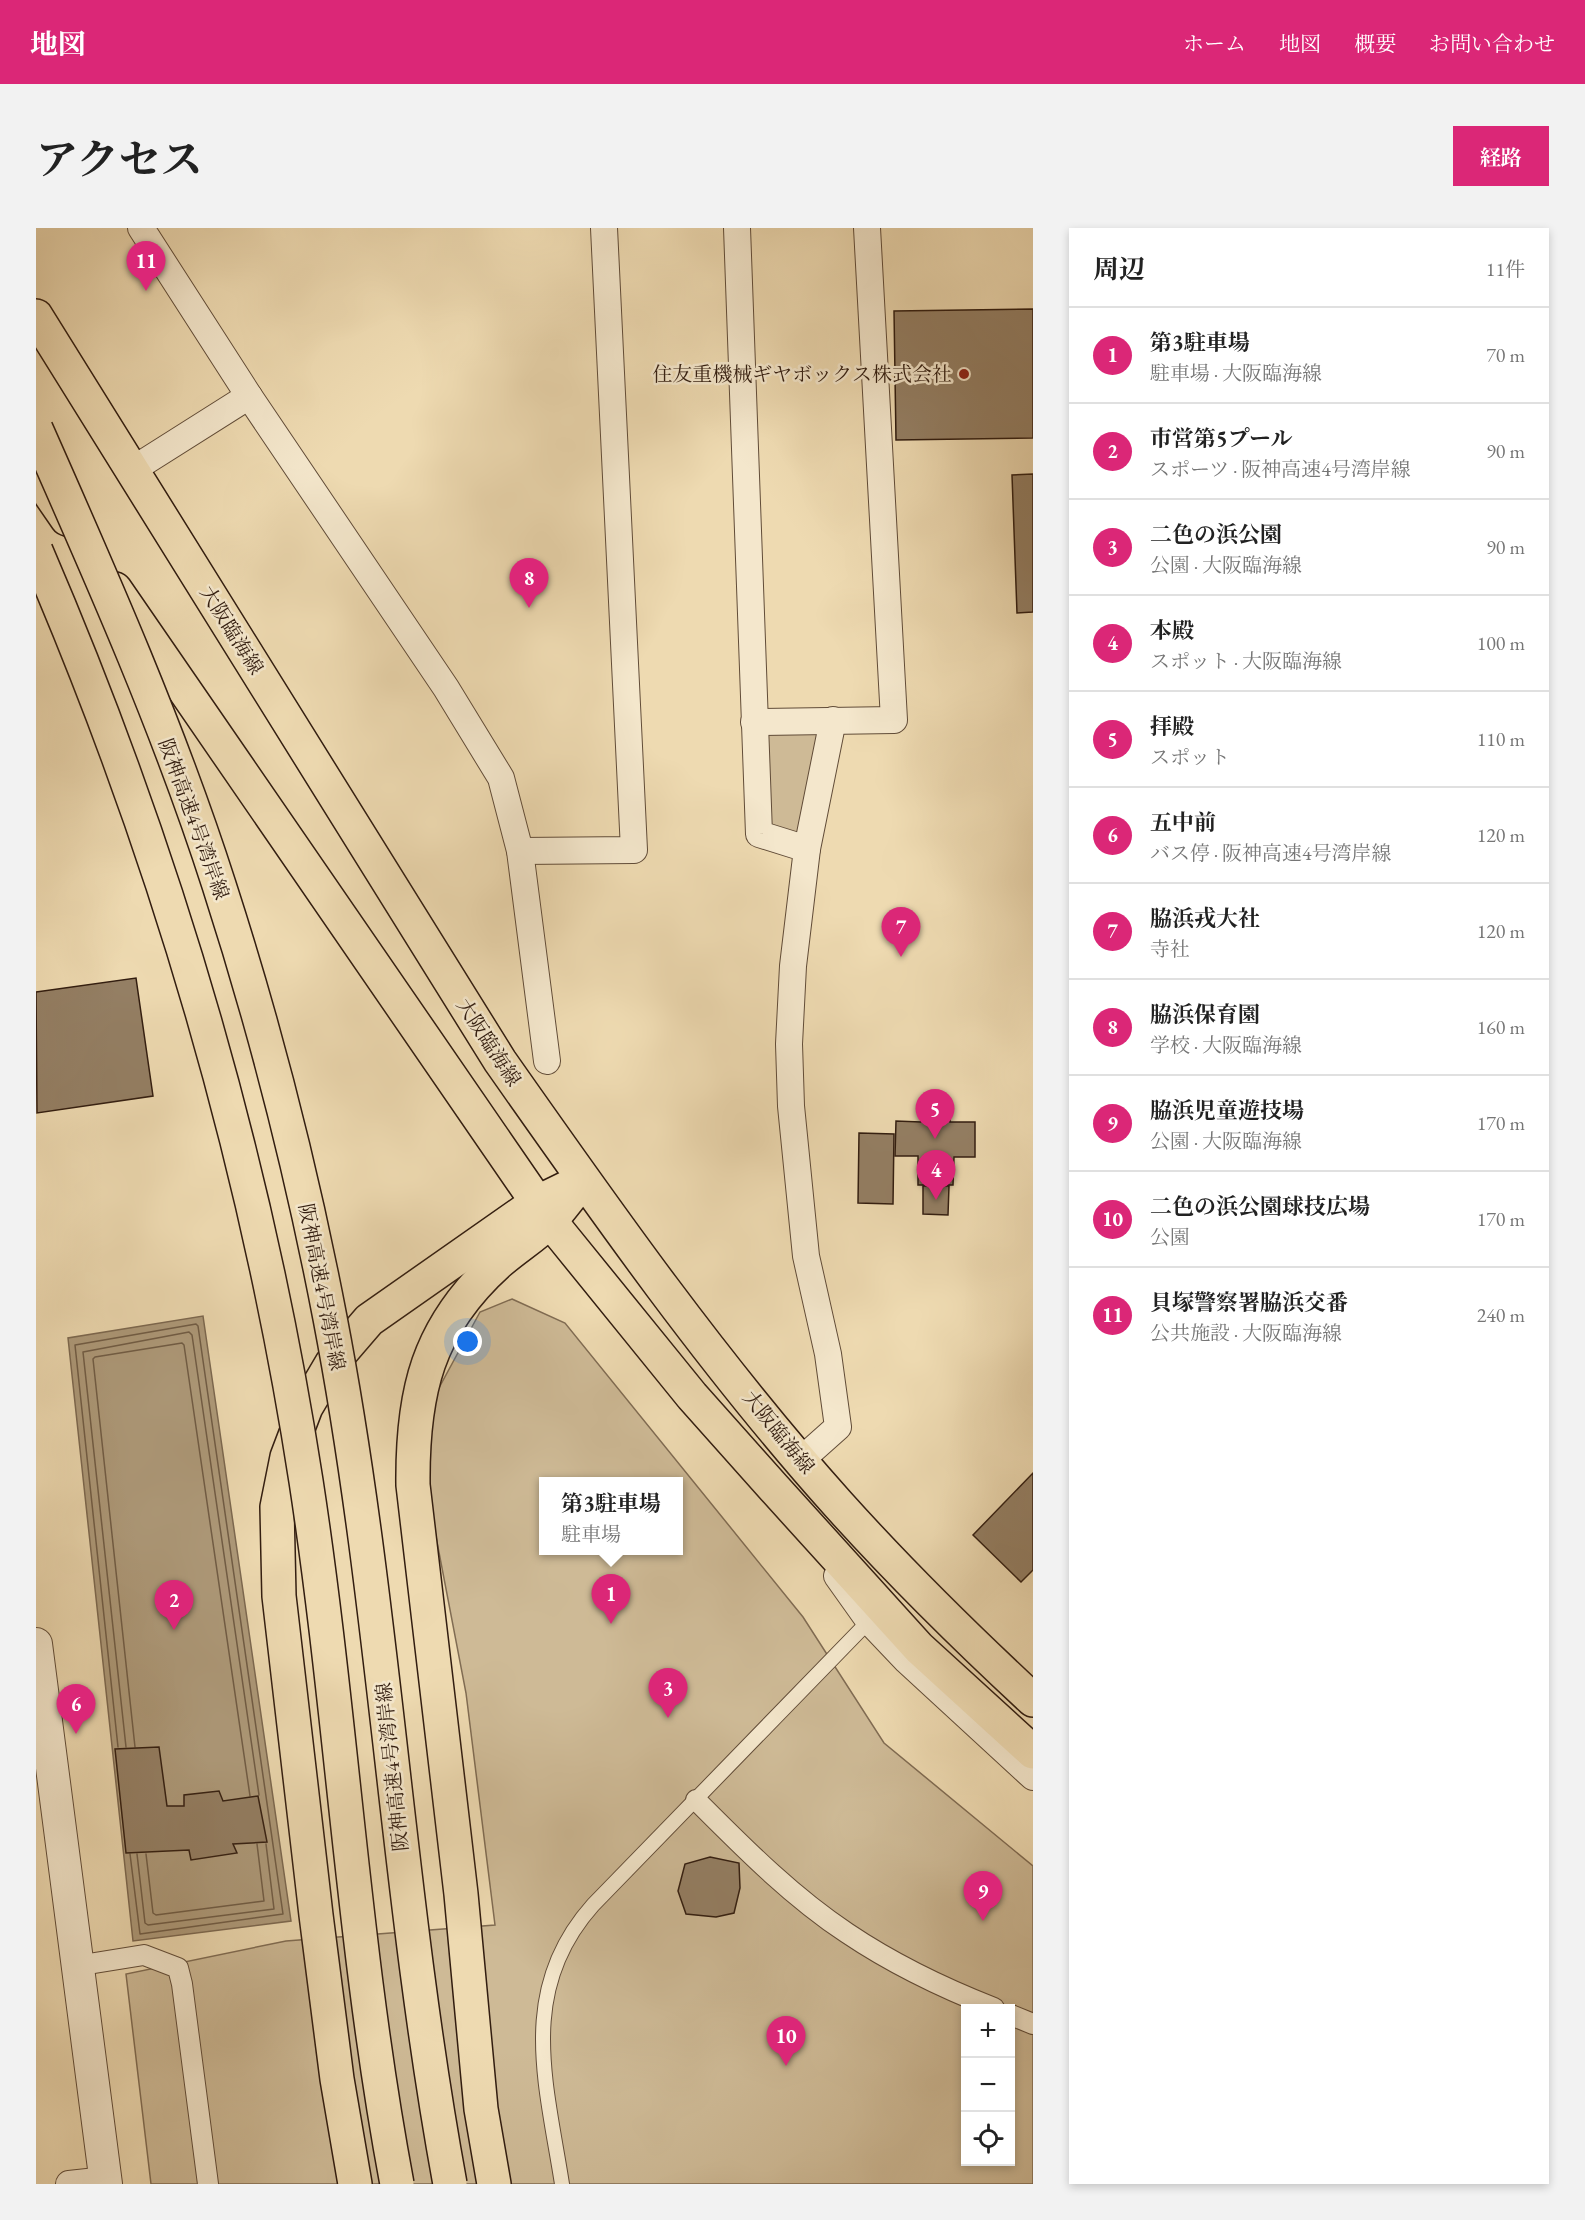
<!DOCTYPE html>
<html lang="ja">
<head>
<meta charset="utf-8">
<style>
  :root { --surface:#fff; --page:#f2f2f2; --text:#222; --muted:#767676; --line:#e0e0e0; --accent:#db2777 }
  body { margin:0; font-family:"EB Garamond","Noto Serif JP",serif; background:var(--page); color:var(--text) }
  .controls { position:absolute; right:18px; bottom:18px; display:grid; overflow:hidden; border-radius:0px; box-shadow:0 3px 9px #0003 }
  .controls button { width:54px; height:54px; display:grid; place-items:center; padding:0; border:0; border-bottom:2px solid var(--line); background:var(--surface); color:var(--text); font:30px sans-serif }
  .you { position:absolute; left:432px; top:1114px; width:21px; height:21px; margin:-15px; border:4px solid #fff; border-radius:50%; background:#1a73e8; box-shadow:0 0 0 9px #1a73e833 }
  .badge { display:grid; place-items:center; width:39px; height:39px; border-radius:50%; background:var(--accent); color:#fff; font-size:20px; font-weight:700 }
  .pin { position:absolute; translate:-50% -50px; filter:drop-shadow(0 2px 3px #0008) }
  .pin::after { content:''; position:absolute; top:32px; width:21px; height:18px; background:inherit; clip-path:polygon(0 0,100% 0,50% 100%) }
  .popup { position:absolute; left:503px; top:1249px; width:144px; height:78px; box-sizing:border-box; display:grid; place-content:center; border-radius:0px; background:var(--surface); filter:drop-shadow(0 2px 4px #0005); font-size:20px; white-space:nowrap; color:var(--muted) }
  .popup b { font-size:22px; color:var(--text) }
  .popup::after { content:''; position:absolute; left:50%; top:100%; margin-left:-12px; border:12px solid transparent; border-top-color:var(--surface) }
  .list { margin:0; padding:0; list-style:none }
  h2 { display:flex; justify-content:space-between; align-items:center; height:78px; margin:0; padding:0 24px; font-size:26px }
  h2 small { font-size:20px; font-weight:400; color:var(--muted) }
  .list li { display:grid; grid-template-columns:39px 1fr auto; gap:18px; align-items:center; box-sizing:border-box; height:96px; padding:0 24px; border-top:2px solid var(--line) }
  .list b { display:block; font-size:22px; white-space:nowrap }
  .list p { margin:0; font-size:20px; white-space:nowrap; color:var(--muted) }
  .list em { font-size:20px; font-style:normal; color:var(--muted) }
  .icon { flex:none; width:33px; height:33px; fill:none; stroke:currentColor; stroke-width:2; stroke-linecap:round; stroke-linejoin:round }
  .map { position:relative; flex:none; width:997px; height:1956px; overflow:hidden; border-radius:0px }
  header { display:flex; align-items:center; gap:36px; box-sizing:border-box; height:84px; padding:0 30px; background:var(--accent); color:#fff }
  header strong { font-size:28px }
  nav { display:flex; gap:33px; margin-inline-start:auto; font-size:21px }
  .intro { display:flex; align-items:center; justify-content:space-between; box-sizing:border-box; height:144px; padding:0 36px }
  h1 { margin:0; font-size:42px }
  .button { padding:15px 27px; border-radius:0px; background:var(--accent); color:#fff; font-size:21px; font-weight:700 }
  main { display:flex; gap:36px; padding:0 36px }
  aside { flex:1; background:var(--surface); border-radius:0px; box-shadow:0 3px 9px #0003 }
  .map>svg:first-child { display:block }
  .green { fill:#ceba96; stroke:#806c53; stroke-width:1.5; fill-rule:evenodd }
  .water { fill:#ae9a7a; stroke:#7c6850; stroke-width:1.5 }
  .lines { fill:none; stroke-linecap:round; stroke-linejoin:round }
  .shore { stroke:#705c45; stroke-width:1.5 }
  .building { fill:#947f64; stroke:#321d10; stroke-width:1.5 }
  .service-casing { stroke:#614c38; stroke-width:16 }
  .pedestrian-casing { stroke:#614c38; stroke-width:22 }
  .minor-casing { stroke:#614c38; stroke-width:28 }
  .tertiary-casing { stroke:#614c38; stroke-width:34 }
  .primary-casing { stroke:#321d10; stroke-width:36 }
  .motorway-casing { stroke:#321d10; stroke-width:36 }
  .service { stroke:#f4e7cc; stroke-width:14 }
  .pedestrian { stroke:#f4e7cc; stroke-width:20 }
  .minor { stroke:#f4e7cc; stroke-width:26 }
  .tertiary { stroke:#f4e7cc; stroke-width:32 }
  .primary { stroke:#eedab1; stroke-width:33 }
  .motorway { stroke:#eedab1; stroke-width:33 }
  .motorway-bridge-casing { stroke:#321d10; stroke-width:36; stroke-linecap:butt }
  .motorway-bridge { stroke:#eedab1; stroke-width:33 }
  .poi-dot { fill:#8f2418; stroke:#f4e7cc; stroke-width:2 }
  .labels { text-anchor:middle; dominant-baseline:central; stroke-width:5; stroke-linejoin:round; paint-order:stroke }
  .poi-label { font-size:20px; fill:#321d10; stroke:#f4e7cc; text-anchor:end }
  .street-label { font-size:20px; fill:#321d10; stroke:#f4e7cc }
</style>
</head>
<body>
<header>
<strong>地図</strong>
<nav><a>ホーム</a><a>地図</a><a>概要</a><a>お問い合わせ</a></nav>
</header>
<div class="intro"><h1>アクセス</h1><a class="button">経路</a></div>
<main>
<div class="map">
<svg width="997" height="1956" viewBox="0 0 997 1956">
  <rect width="100%" height="100%" fill="#eedab1"/>
  <filter id="stains"><feTurbulence type="fractalNoise" baseFrequency=".00333" numOctaves="4"/><feColorMatrix values="0 0 0 0 .2 0 0 0 0 .09 0 0 0 0 .02 0 0 0 .5 -.17"/></filter>
  <radialGradient id="worn" r=".72"><stop offset=".6" stop-color="#630" stop-opacity="0"/><stop offset="1" stop-color="#630" stop-opacity=".3"/></radialGradient>
  <g class="green">
    <path d="M 790,497 L 768,614 L 728,601 L 722,498 Z"/>
    <path d="M 476,1071 L 529,1095 L 767,1389 L 848,1515 L 997,1638 L 997,1956 L 115,1956 L 90,1746 L 250,1713 L 459,1697 L 430,1465 L 392,1267 L 397,1171 L 444,1084 ZM 508,1254 L 642,1254 L 642,1322 L 508,1322 ZM 930,1780 L 975,1780 L 975,1934 L 930,1934 Z"/>
  </g>
  <path class="water" d="M 167,1088 L 255,1693 L 97,1713 L 32,1110 Z"/>
  <g class="lines">
    <g class="shore">
      <path d="M 82,1519 L 39,1117 L 160,1096 L 162,1098 L 247,1686 L 104,1706 L 94,1626"/>
      <path d="M 90,1519 L 47,1124 L 153,1104 L 156,1107 L 223,1567"/>
      <path d="M 99,1519 L 57,1131 L 59,1129 L 146,1115 L 148,1117 L 214,1568"/>
      <path d="M 101,1626 L 109,1695 L 112,1697 L 238,1681 L 230,1616"/>
      <path d="M 110,1626 L 117,1685 L 120,1687 L 228,1673 L 221,1616"/>
    </g>
  </g>
  <g class="building">
    <path d="M 997,81 L 997,210 L 860,212 L 858,83 Z"/>
    <path d="M 997,246 L 997,384 L 981,385 L 976,247 Z"/>
    <path d="M 100,750 L 117,868 L 1,885 L 0,764 Z"/>
    <path d="M 885,885 L 914,885 L 914,894 L 939,894 L 939,929 L 918,929 L 917,957 L 882,957 L 882,928 L 859,928 L 860,893 L 885,894 Z"/>
    <path d="M 823,905 L 858,906 L 857,976 L 822,975 Z"/>
    <path d="M 887,958 L 913,958 L 912,987 L 887,986 Z"/>
    <path d="M 997,1245 L 997,1342 L 985,1354 L 937,1307 Z"/>
    <path d="M 123,1519 L 131,1578 L 148,1578 L 148,1567 L 183,1563 L 187,1573 L 222,1568 L 231,1614 L 197,1616 L 201,1625 L 155,1632 L 153,1622 L 90,1625 L 79,1521 Z"/>
    <path d="M 674,1629 L 703,1635 L 704,1660 L 698,1685 L 680,1689 L 650,1686 L 642,1663 L 649,1636 Z"/>
  </g>
  <g class="lines">
    <defs>
      <path id="service" d="M 526,1956 C 510,1854 481,1762 557,1677 L 833,1393"/>
      <g id="pedestrian">
        <path d="M 660,1572 C 707,1619 755,1668 811,1705 C 857,1736 907,1760 958,1780"/>
        <path d="M 40,1738 L 108,1727 L 142,1740 L 146,1756 L 172,1956"/>
        <path d="M 975,1787 L 997,1796"/>
      </g>
      <g id="minor">
        <path d="M 105,0 L 213,168 L 410,460 L 465,550 L 484,623 L 511,833"/>
        <path d="M 701,0 L 723,606 L 771,621 L 757,738 L 753,816 L 755,878 L 770,1028 L 792,1126 L 802,1199 L 765,1232"/>
        <path d="M 96,242 L 213,168"/>
        <path d="M 718,494 L 858,492 L 831,0"/>
        <path d="M 771,621 L 797,492"/>
        <path d="M 484,623 L 598,622 L 568,0"/>
        <path d="M 801,1348 L 833,1393 L 871,1433 L 997,1549"/>
        <path d="M 33,1956 L 70,1952"/>
      </g>
      <path id="tertiary" d="M 0,1416 L 70,1956"/>
      <g id="primary">
        <path d="M 0,88 L 464,833 C 570,984 679,1139 802,1276 C 864,1345 929,1409 997,1472"/>
        <path d="M 0,246 L 31,291"/>
        <path d="M 79,361 L 514,993 L 656,1168 L 738,1260 L 883,1420 L 997,1524"/>
      </g>
      <g id="motorway">
        <path d="M 319,1956 L 301,1851 L 280,1687 L 243,1368 L 241,1279 L 251,1229 L 270,1179 L 296,1135 L 333,1092 L 500,975 L 547,952"/>
        <path d="M 458,1956 L 445,1881 L 425,1666 L 377,1257 C 376,1165 391,1099 462,1035 C 479,1020 499,1008 515,992 C 524,982 532,971 541,960"/>
      </g>
    </defs>
    <use href="#service" class="service-casing"/>
    <use href="#pedestrian" class="pedestrian-casing"/>
    <use href="#minor" class="minor-casing"/>
    <use href="#tertiary" class="tertiary-casing"/>
    <use href="#primary" class="primary-casing"/>
    <use href="#motorway" class="motorway-casing"/>
    <use href="#service" class="service"/>
    <use href="#pedestrian" class="pedestrian"/>
    <use href="#minor" class="minor"/>
    <use href="#tertiary" class="tertiary"/>
    <use href="#primary" class="primary"/>
    <use href="#motorway" class="motorway"/>
    <defs>
      <g id="motorway-bridge">
        <path d="M 0,201 C 66,350 133,501 183,657 C 229,799 266,944 294,1090 C 349,1376 361,1669 414,1956"/>
        <path d="M 0,323 C 129,622 220,930 270,1253 C 306,1487 317,1723 361,1956"/>
      </g>
    </defs>
    <use href="#motorway-bridge" class="motorway-bridge-casing"/>
    <use href="#motorway-bridge" class="motorway-bridge"/>
  </g>
  <circle class="poi-dot" cx="928" cy="146" r="6"/>
  <g class="labels">
    <g class="poi-label">
      <text x="916" y="146">住友重機械ギヤボックス株式会社</text>
    </g>
    <g class="street-label">
      <text transform="translate(196 402) rotate(58)">大阪臨海線</text>
      <text transform="translate(158 591) rotate(70)">阪神高速4号湾岸線</text>
      <text transform="translate(453 814) rotate(57)">大阪臨海線</text>
      <text transform="translate(286 1059) rotate(79)">阪神高速4号湾岸線</text>
      <text transform="translate(743 1204) rotate(51)">大阪臨海線</text>
      <text transform="translate(356 1539) rotate(-96)">阪神高速4号湾岸線</text>
    </g>
  </g>
  <rect width="100%" height="100%" filter="url(#stains)"/>
  <rect width="100%" height="100%" fill="url(#worn)"/>
</svg>
<div class="controls">
<button>+</button>
<button>−</button>
<button><svg class="icon" aria-label="locate" viewBox="0 0 24 24"><circle cx="12" cy="12" r="6"/><path d="M12 2v4M12 18v4M2 12h4M18 12h4"/></svg></button>
</div>
<div class="you"></div>
<div class="pin badge" style="left:575px;top:1396px">1</div>
<div class="popup"><b>第3駐車場</b>駐車場</div>
<div class="pin badge" style="left:138px;top:1402px">2</div>
<div class="pin badge" style="left:632px;top:1490px">3</div>
<div class="pin badge" style="left:900px;top:972px">4</div>
<div class="pin badge" style="left:899px;top:911px">5</div>
<div class="pin badge" style="left:40px;top:1506px">6</div>
<div class="pin badge" style="left:865px;top:729px">7</div>
<div class="pin badge" style="left:493px;top:380px">8</div>
<div class="pin badge" style="left:947px;top:1693px">9</div>
<div class="pin badge" style="left:750px;top:1838px">10</div>
<div class="pin badge" style="left:110px;top:63px">11</div>
</div>
<aside>
<h2>周辺<small>11件</small></h2>
<ul class="list">
<li><span class="badge">1</span><div><b>第3駐車場</b><p>駐車場 · 大阪臨海線</p></div><em>70 m</em></li>
<li><span class="badge">2</span><div><b>市営第5プール</b><p>スポーツ · 阪神高速4号湾岸線</p></div><em>90 m</em></li>
<li><span class="badge">3</span><div><b>二色の浜公園</b><p>公園 · 大阪臨海線</p></div><em>90 m</em></li>
<li><span class="badge">4</span><div><b>本殿</b><p>スポット · 大阪臨海線</p></div><em>100 m</em></li>
<li><span class="badge">5</span><div><b>拝殿</b><p>スポット</p></div><em>110 m</em></li>
<li><span class="badge">6</span><div><b>五中前</b><p>バス停 · 阪神高速4号湾岸線</p></div><em>120 m</em></li>
<li><span class="badge">7</span><div><b>脇浜戎大社</b><p>寺社</p></div><em>120 m</em></li>
<li><span class="badge">8</span><div><b>脇浜保育園</b><p>学校 · 大阪臨海線</p></div><em>160 m</em></li>
<li><span class="badge">9</span><div><b>脇浜児童遊技場</b><p>公園 · 大阪臨海線</p></div><em>170 m</em></li>
<li><span class="badge">10</span><div><b>二色の浜公園球技広場</b><p>公園</p></div><em>170 m</em></li>
<li><span class="badge">11</span><div><b>貝塚警察署脇浜交番</b><p>公共施設 · 大阪臨海線</p></div><em>240 m</em></li>
</ul>
</aside>
</main>
</body>
</html>
